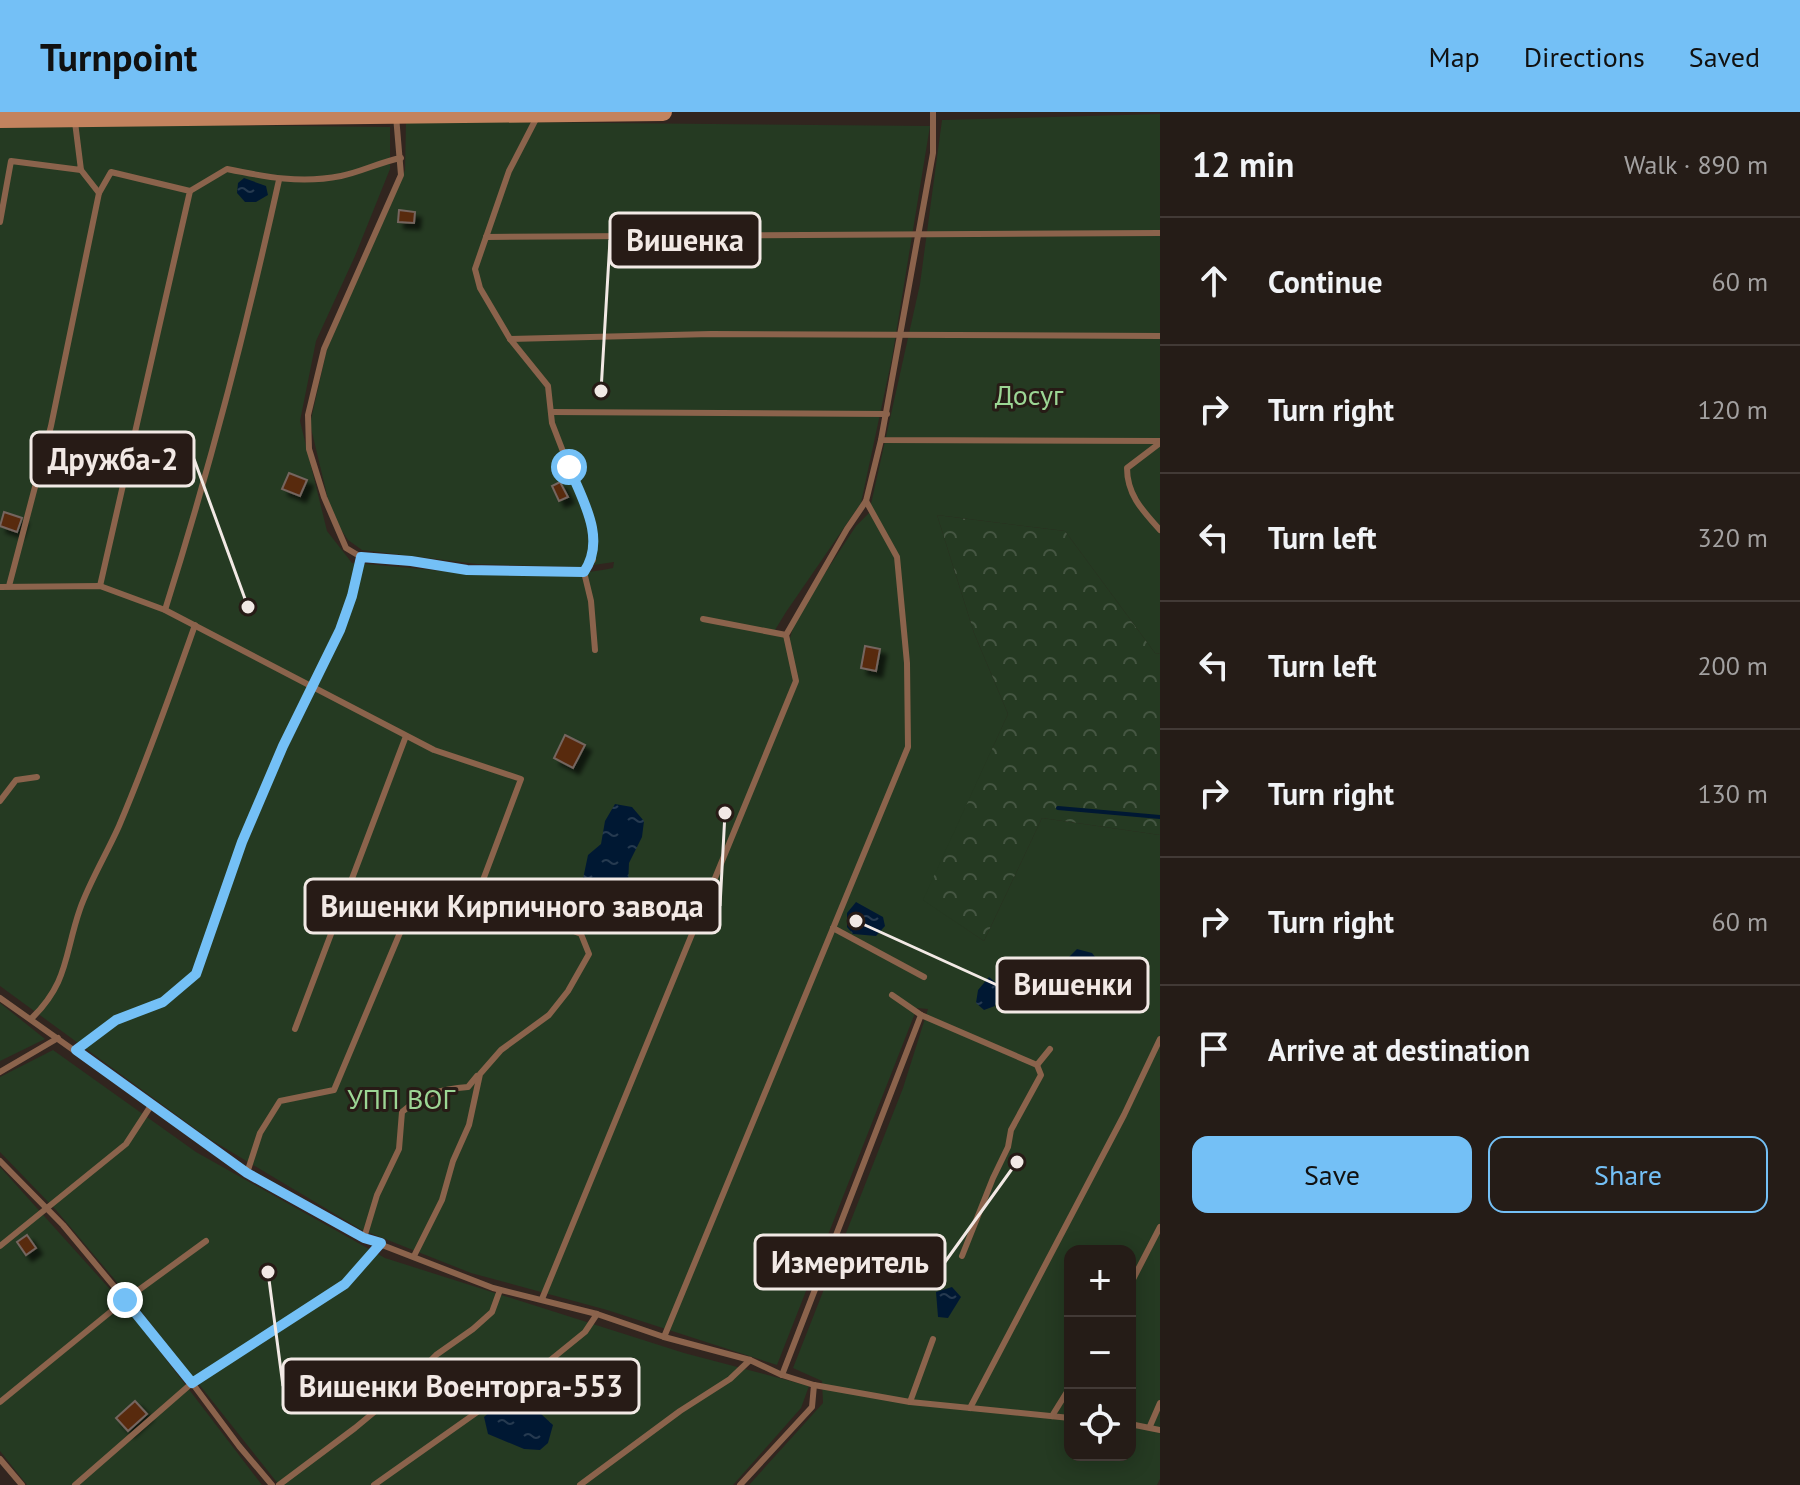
<!DOCTYPE html>
<html lang="en">
<head>
<meta charset="utf-8">
<style>
  :root { --surface:#251c17; --page:#312924; --text:#f1f3f6; --muted:#a3a1a1; --line:#423a36; --accent:#74c0f6 }
  body { margin:0; font-family:"PT Sans",sans-serif; background:var(--page); color:var(--text) }
  .controls { position:absolute; right:24px; bottom:24px; display:grid; overflow:hidden; border-radius:16px; box-shadow:0 4px 20px #0003 }
  .controls button { width:72px; height:72px; display:grid; place-items:center; padding:0; border:0; border-bottom:2px solid var(--line); background:var(--surface); color:var(--text); font:40px sans-serif }
  .stop { position:absolute; width:24px; height:24px; margin:-18px; border:6px solid #74c0f6; border-radius:50%; background:#fff }
  .stop.end { background:#74c0f6; border-color:#fff; box-shadow:0 2px 8px #0008 }
  .list { margin:0; padding:0; list-style:none }
  h2 { display:flex; justify-content:space-between; align-items:center; height:104px; margin:0; padding:0 32px; font-size:34px }
  h2 small { font-size:26px; font-weight:400; color:var(--muted) }
  .list li { display:grid; grid-template-columns:52px 1fr auto; gap:24px; align-items:center; box-sizing:border-box; height:128px; padding:0 32px; border-top:2px solid var(--line) }
  .list b { display:block; font-size:30px; white-space:nowrap }
  .list em { font-size:26px; font-style:normal; color:var(--muted) }
  .actions { display:flex; gap:16px; padding:24px 32px }
  .actions a { flex:1; padding:18px 0; border:2px solid var(--accent); border-radius:16px; text-align:center; font-size:28px; color:var(--accent) }
  .actions .main { background:var(--accent); color:#111 }
  .icon { flex:none; width:44px; height:44px; fill:none; stroke:currentColor; stroke-width:2; stroke-linecap:round; stroke-linejoin:round }
  .map { position:relative; flex:none; width:1160px; height:1373px; overflow:hidden }
  header { display:flex; align-items:center; gap:48px; box-sizing:border-box; height:112px; padding:0 40px; background:var(--accent); color:#111 }
  header strong { font-size:38px }
  nav { display:flex; gap:44px; margin-inline-start:auto; font-size:28px }
  main { display:flex }
  aside { flex:1; background:var(--surface) }
  .map>svg:first-child { display:block }
  .forest { fill:url(#forest-crowns) }
  .green { fill:#253a22; fill-rule:evenodd }
  .water { fill:url(#water-ripples) }
  .lines { fill:none; stroke-linecap:round; stroke-linejoin:round }
  .stream { stroke:#001833; stroke-width:4 }
  .building { fill:#59290f; stroke:#74655e; stroke-width:2; filter:url(#shadow) }
  .service { stroke:#8b634c; stroke-width:6 }
  .secondary { stroke:#c3835e; stroke-width:18 }
  .route { stroke:#74c0f6; stroke-width:10 }
  .labels { text-anchor:middle; dominant-baseline:central; stroke-width:6; stroke-linejoin:round; paint-order:stroke }
  .park-label { font-size:28px; fill:#9cd694; stroke:#271b16 }
  .leader { fill:none; stroke:#f2e9e5; stroke-width:3 }
  .callout-dot { fill:#f2e9e5; stroke:#271b16; stroke-width:3 }
  .callout { fill:#271b16; stroke:#f2e9e5; stroke-width:3 }
  .callout-label { font-size:30px; text-anchor:middle; font-weight:bold; fill:#f2e9e5 }
</style>
</head>
<body>
<header>
<strong>Turnpoint</strong>
<nav><a>Map</a><a>Directions</a><a>Saved</a></nav>
</header>
<main>
<div class="map">
<svg width="1160" height="1373" viewBox="0 0 1160 1373">
  <defs>
    <pattern id="forest-crowns" width="20" height="18" patternUnits="userSpaceOnUse" patternTransform="scale(2)"><rect width="20" height="18" fill="#253a22"/><path d="M2 6a3 3 0 1 1 6 0M12 15a3 3 0 1 1 6 0" fill="none" stroke="#455642"/></pattern>
    <pattern id="water-ripples" width="26" height="14" patternUnits="userSpaceOnUse" patternTransform="scale(2)"><rect width="26" height="14" fill="#001833"/><path d="M2 4q2-2 4 0t4 0M15 11q2-2 4 0t4 0" fill="none" stroke="#263a50"/></pattern>
    <filter id="shadow"><feDropShadow dx="6" dy="6" stdDeviation="2" flood-color="#0009"/></filter>
  </defs>
  <rect width="100%" height="100%" fill="#31251f"/>
  <path class="forest" d="M 937,403 L 1065,419 L 1155,541 L 1160,542 L 1160,723 L 1042,706 L 984,829 L 922,788 L 1008,602 L 974,521 Z"/>
  <g class="green">
    <path d="M 1160,2 L 1160,542 L 1155,541 L 1065,419 L 937,403 L 974,521 L 1008,602 L 923,788 L 984,829 L 1042,706 L 1160,723 L 1160,1367 L 1157,1373 L 749,1373 L 823,1291 L 822,1269 L 793,1256 L 903,976 L 928,897 L 917,896 L 777,1253 L 607,1198 L 471,1161 L 360,1117 L 208,1026 L 0,874 L 0,11 L 390,15 L 390,57 L 355,144 L 316,229 L 300,309 L 327,419 L 352,451 C 439,457 527,473 613,456 L 614,450 L 580,455 L 477,452 L 362,438 L 348,428 L 332,404 L 310,312 L 328,232 L 405,58 L 406,9 L 930,14 L 892,246 L 861,391 L 786,500 L 772,523 L 790,526 L 796,505 L 856,414 L 869,401 L 920,172 L 942,8 ZM 1070,1139 L 1130,1139 L 1130,1343 L 1070,1343 Z"/>
    <path d="M 0,891 L 45,927 L 0,949 Z"/>
    <path d="M 53,938 L 196,1040 L 385,1146 L 684,1241 L 809,1274 L 801,1296 L 733,1373 L 279,1373 L 132,1188 L 56,1098 L 0,1040 L 0,965 Z"/>
    <path d="M 0,1055 L 126,1195 L 262,1373 L 27,1373 L 0,1339 Z"/>
  </g>
  <g class="water">
    <path d="M 244,66 L 266,74 L 268,83 L 256,90 L 245,90 L 237,81 L 238,71 Z"/>
    <path d="M 615,692 L 632,695 L 644,709 L 642,725 L 629,751 L 628,774 L 614,800 L 599,811 L 584,798 L 579,786 L 588,743 L 601,732 L 605,709 Z"/>
    <path d="M 856,790 L 883,805 L 885,814 L 876,824 L 853,822 L 847,815 L 847,801 Z"/>
    <path d="M 1077,837 L 1092,841 L 1104,856 L 1124,870 L 1124,879 C 1101,878 1083,862 1069,845 Z"/>
    <path d="M 989,865 L 1000,874 L 995,894 L 984,898 L 976,891 L 978,878 Z"/>
    <path d="M 952,1175 L 961,1185 L 948,1206 L 938,1205 L 936,1180 Z"/>
    <path d="M 509,1292 L 540,1301 L 553,1313 L 548,1331 L 540,1338 L 524,1337 L 488,1322 L 484,1305 L 495,1295 Z"/>
  </g>
  <g class="lines">
    <path class="stream" d="M 1058,696 L 1160,705"/>
  </g>
  <g class="building">
    <path d="M 399,98 L 415,100 L 414,111 L 398,110 Z"/>
    <path d="M 289,361 L 307,368 L 300,384 L 282,377 Z"/>
    <path d="M 560,370 L 568,385 L 559,389 L 552,374 Z"/>
    <path d="M 4,400 L 22,406 L 17,420 L 0,414 Z"/>
    <path d="M 865,534 L 880,537 L 876,559 L 861,556 Z"/>
    <path d="M 565,623 L 585,633 L 573,656 L 554,646 Z"/>
    <path d="M 27,1123 L 36,1136 L 26,1143 L 17,1130 Z"/>
    <path d="M 135,1289 L 147,1302 L 128,1319 L 116,1306 Z"/>
  </g>
  <g class="lines">
    <g class="service">
      <path d="M 933,0 L 933,41 L 881,328 L 1160,329"/>
      <path d="M 396,4 L 401,63 L 324,237 L 308,303 L 309,337 L 324,385 L 346,436 L 361,445 L 411,449 L 467,458 L 584,460 L 593,448 L 593,417 L 552,311 L 548,274 L 510,227 L 480,176 L 475,157 L 509,59 L 537,5"/>
      <path d="M 190,79 L 227,57 C 266,65 301,72 341,64 C 361,60 380,50 401,46"/>
      <path d="M 99,81 L 111,60 L 190,79 L 100,474"/>
      <path d="M 0,110 L 11,49 L 81,58 L 75,10"/>
      <path d="M 486,125 L 1160,121"/>
      <path d="M 510,227 L 711,222 L 1160,224"/>
      <path d="M 551,300 L 887,302"/>
      <path d="M 1160,331 L 1127,356 C 1127,383 1143,399 1160,418"/>
      <path d="M 584,460 L 591,489 L 595,538"/>
      <path d="M 9,474 L 51,314 L 99,81 L 81,58"/>
      <path d="M 0,475 L 100,474 L 165,498 L 434,638 L 521,667 L 477,784 L 506,791 L 581,822 L 589,842 L 568,879 L 549,903 L 501,938 L 480,962 L 469,1013 L 453,1049 L 442,1088 L 414,1144"/>
      <path d="M 165,498 C 210,356 247,213 279,68"/>
      <path d="M 703,507 L 786,523"/>
      <path d="M 0,689 L 16,668 L 37,665"/>
      <path d="M 833,816 L 924,865"/>
      <path d="M 0,886 L 247,1061 L 364,1126 L 493,1176 L 597,1202 L 664,1225 L 750,1248 L 782,1263 L 814,1273 L 910,1290 L 1070,1306"/>
      <path d="M 921,903 L 1037,953 L 1050,937"/>
      <path d="M 31,907 C 69,870 64,843 80,797 C 89,771 107,741 119,714 C 147,648 171,581 195,513"/>
      <path d="M 295,917 L 406,624"/>
      <path d="M 76,938 L 116,908 L 163,890 L 196,862 L 242,730 L 283,634 L 340,518 L 352,484 L 361,445"/>
      <path d="M 0,960 L 58,926"/>
      <path d="M 0,1049 L 63,1113 L 172,1244 L 239,1334 L 272,1373"/>
      <path d="M 247,1061 L 260,1021 L 280,989 L 334,978 L 402,816 L 418,787 C 425,787 433,786 439,788 C 460,794 459,801 477,784"/>
      <path d="M 364,1126 L 377,1083 L 399,1037 L 402,1000 C 422,982 442,977 468,975 L 477,964"/>
      <path d="M 0,1134 L 126,1032 L 152,992"/>
      <path d="M 962,1144 L 993,1066 L 1008,1035 L 1011,1018 L 1041,963 L 1037,953"/>
      <path d="M 1130,1173 L 1160,1115"/>
      <path d="M 542,1187 L 796,569 L 786,523 L 847,417 L 866,389 L 881,328"/>
      <path d="M 664,1225 L 908,635 L 907,551 L 897,445 L 866,389"/>
      <path d="M 782,1263 L 921,903 L 892,883"/>
      <path d="M 0,1290 L 125,1188 L 206,1129"/>
      <path d="M 910,1290 L 933,1227"/>
      <path d="M 970,1296 L 1124,1003 L 1160,927"/>
      <path d="M 1052,1304 L 1070,1275"/>
      <path d="M 1130,1312 L 1160,1318"/>
      <path d="M 1150,1314 L 1160,1291"/>
      <path d="M 0,1347 L 22,1373"/>
      <path d="M 75,1373 L 192,1271 L 345,1172 L 381,1131"/>
      <path d="M 279,1373 L 355,1316 L 402,1277 L 436,1243 L 473,1217 L 492,1200 L 500,1178"/>
      <path d="M 374,1373 L 548,1250 L 585,1220 L 597,1202"/>
      <path d="M 580,1373 L 680,1299 L 730,1267 L 750,1248"/>
      <path d="M 740,1373 L 812,1295 L 814,1273"/>
    </g>
    <path class="secondary" d="M 0,7 L 663,0"/>
  </g>
  <g class="lines">
    <path class="route" d="M 125,1188 L 192,1271 L 345,1172 L 381,1131 L 364,1126 L 247,1061 L 76,938 L 116,908 L 163,890 L 196,862 L 242,730 L 283,634 L 340,518 L 352,484 L 361,445 L 411,449 L 467,458 L 584,460 C 607,427 582,387 569,355"/>
  </g>
  <g class="labels">
    <g class="park-label">
      <text x="1029" y="282">Досуг</text>
      <text x="401" y="986">УПП ВОГ</text>
    </g>
  </g>
  <path class="leader" d="M601 279L610 128M248 495L194 347M725 701L720 794M856 809L997 873M1017 1050L945 1150M268 1160L283 1274"/>
  <g class="callout-dot">
    <circle cx="601" cy="279" r="8"/>
    <circle cx="248" cy="495" r="8"/>
    <circle cx="725" cy="701" r="8"/>
    <circle cx="856" cy="809" r="8"/>
    <circle cx="1017" cy="1050" r="8"/>
    <circle cx="268" cy="1160" r="8"/>
  </g>
  <g class="callout">
    <rect x="610" y="101" width="150" height="54" rx="8"/>
    <rect x="31" y="320" width="163" height="54" rx="8"/>
    <rect x="305" y="767" width="415" height="54" rx="8"/>
    <rect x="997" y="846" width="151" height="54" rx="8"/>
    <rect x="755" y="1123" width="190" height="54" rx="8"/>
    <rect x="283" y="1247" width="356" height="54" rx="8"/>
  </g>
  <g class="callout-label">
    <text x="685" y="139">Вишенка</text>
    <text x="113" y="358">Дружба-2</text>
    <text x="512" y="805">Вишенки Кирпичного завода</text>
    <text x="1073" y="883">Вишенки</text>
    <text x="850" y="1161">Измеритель</text>
    <text x="461" y="1285">Вишенки Военторга-553</text>
  </g>
</svg>
<div class="controls">
<button>+</button>
<button>−</button>
<button><svg class="icon" aria-label="locate" viewBox="0 0 24 24"><circle cx="12" cy="12" r="6"/><path d="M12 2v4M12 18v4M2 12h4M18 12h4"/></svg></button>
</div>
<div class="stop" style="left:569px;top:355px"></div>
<div class="stop end" style="left:125px;top:1188px"></div>
</div>
<aside>
<h2>12 min<small>Walk · 890 m</small></h2>
<ul class="list">
<li><svg class="icon" aria-label="ahead" viewBox="0 0 24 24"><path d="M12 20V5M6 11l6-6 6 6"/></svg><div><b>Continue</b></div><em>60 m</em></li>
<li><svg class="icon" aria-label="right" viewBox="0 0 24 24"><path d="M7 20v-9h11M14 6l5 5-5 5"/></svg><div><b>Turn right</b></div><em>120 m</em></li>
<li><svg class="icon" aria-label="left" viewBox="0 0 24 24"><path d="M17 20v-9H6M10 6l-5 5 5 5"/></svg><div><b>Turn left</b></div><em>320 m</em></li>
<li><svg class="icon" aria-label="left" viewBox="0 0 24 24"><path d="M17 20v-9H6M10 6l-5 5 5 5"/></svg><div><b>Turn left</b></div><em>200 m</em></li>
<li><svg class="icon" aria-label="right" viewBox="0 0 24 24"><path d="M7 20v-9h11M14 6l5 5-5 5"/></svg><div><b>Turn right</b></div><em>130 m</em></li>
<li><svg class="icon" aria-label="right" viewBox="0 0 24 24"><path d="M7 20v-9h11M14 6l5 5-5 5"/></svg><div><b>Turn right</b></div><em>60 m</em></li>
<li><svg class="icon" aria-label="arrive" viewBox="0 0 24 24"><path d="M6 21V4h12l-3 4 3 4H6"/></svg><div><b>Arrive at destination</b></div></li>
</ul>
<div class="actions"><a class="main">Save</a><a>Share</a></div>
</aside>
</main>
</body>
</html>
